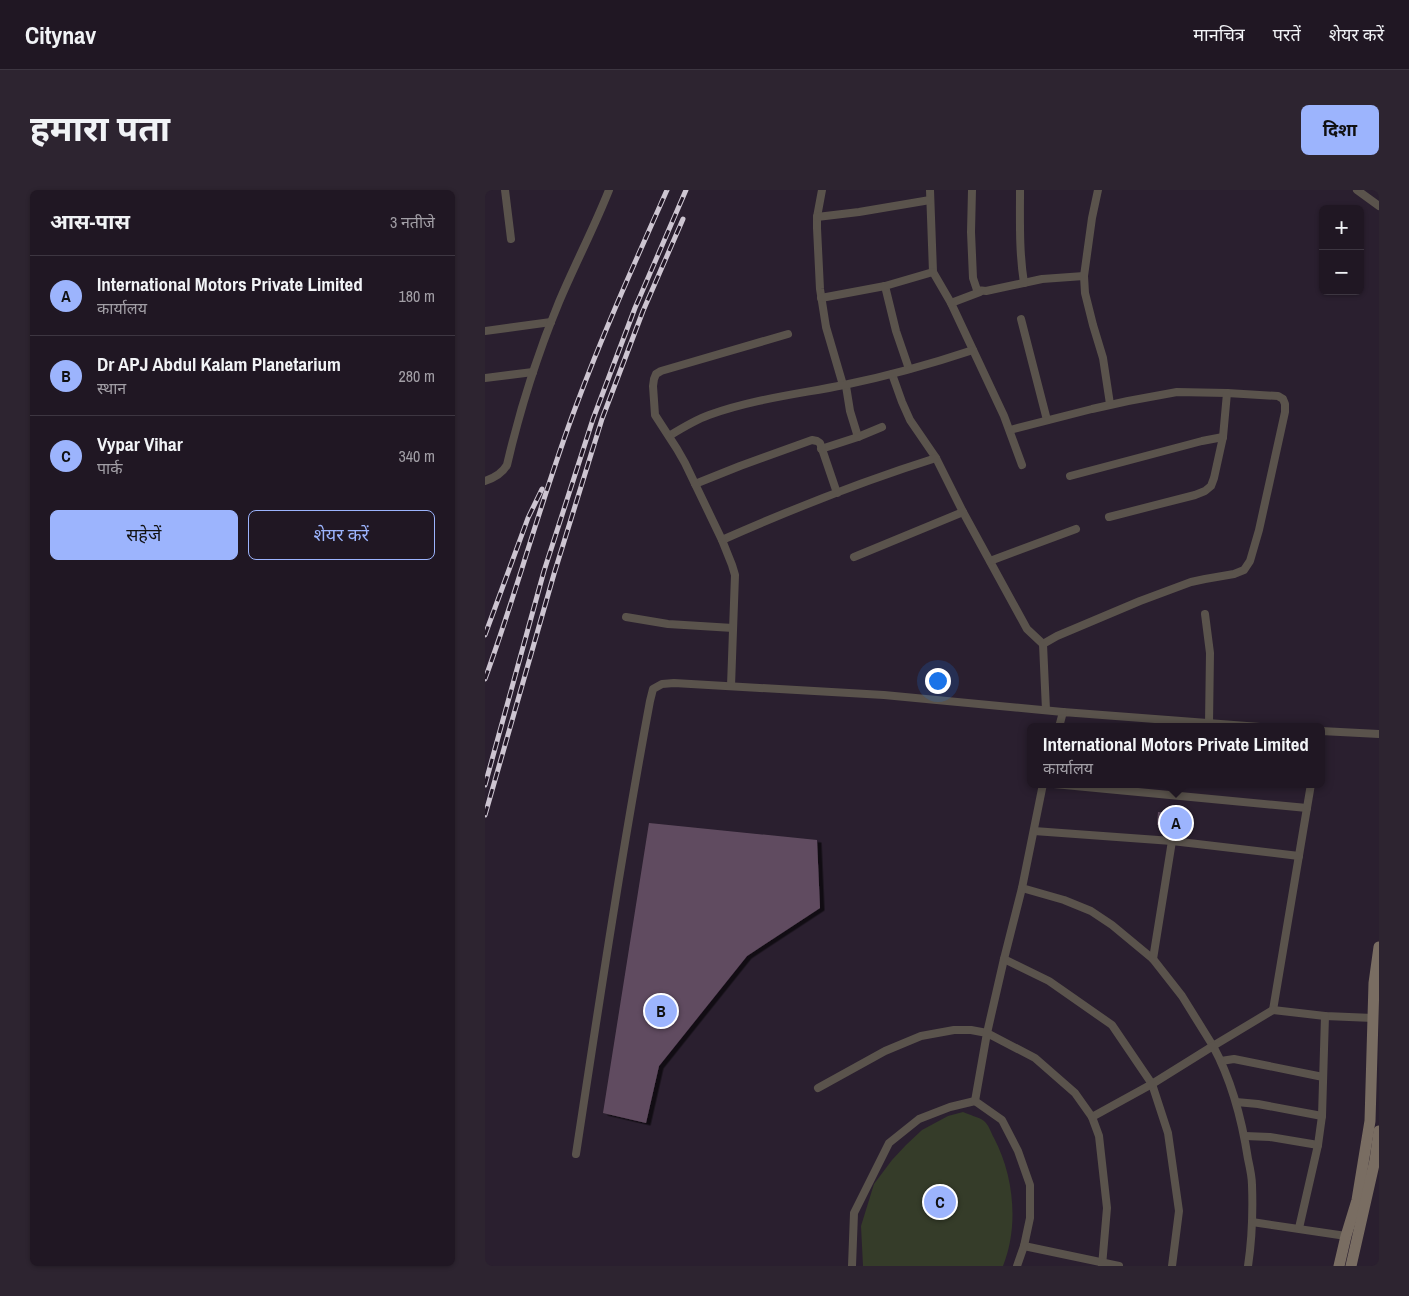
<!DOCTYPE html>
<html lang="hi">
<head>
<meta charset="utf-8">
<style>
  :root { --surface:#201723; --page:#2d2430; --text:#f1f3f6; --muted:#a29fa6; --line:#3d3641; --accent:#9cb4fd }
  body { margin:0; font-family:"Archivo Narrow","Noto Sans Devanagari",sans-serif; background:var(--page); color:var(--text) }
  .controls { position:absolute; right:15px; top:15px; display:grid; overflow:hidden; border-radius:8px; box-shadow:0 1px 4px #0004 }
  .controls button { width:45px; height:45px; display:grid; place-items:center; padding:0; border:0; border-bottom:1px solid var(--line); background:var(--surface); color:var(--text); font:25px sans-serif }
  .you { position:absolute; left:452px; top:490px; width:18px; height:18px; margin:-12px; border:4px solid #fff; border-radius:50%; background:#1a73e8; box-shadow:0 0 0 8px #1a73e833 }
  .badge { display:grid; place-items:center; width:32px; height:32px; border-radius:50%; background:var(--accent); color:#111; font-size:16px; font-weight:700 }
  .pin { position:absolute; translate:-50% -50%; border:2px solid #fff; box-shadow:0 1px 5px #0006 }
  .popup { position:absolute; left:542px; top:533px; width:298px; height:65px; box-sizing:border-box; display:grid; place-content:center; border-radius:8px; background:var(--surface); filter:drop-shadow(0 1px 4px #0005); font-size:16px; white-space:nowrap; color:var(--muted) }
  .popup b { font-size:19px; color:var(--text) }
  .popup::after { content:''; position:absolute; left:50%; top:100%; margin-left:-10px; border:10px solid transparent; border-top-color:var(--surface) }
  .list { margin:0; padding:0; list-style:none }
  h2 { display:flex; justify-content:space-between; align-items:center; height:65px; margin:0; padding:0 20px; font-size:21px }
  h2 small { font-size:16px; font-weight:400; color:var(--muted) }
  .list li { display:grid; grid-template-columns:32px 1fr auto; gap:15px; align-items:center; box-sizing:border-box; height:80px; padding:0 20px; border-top:1px solid var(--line) }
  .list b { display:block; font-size:19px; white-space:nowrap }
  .list p { margin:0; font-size:16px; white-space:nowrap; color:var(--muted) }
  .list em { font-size:16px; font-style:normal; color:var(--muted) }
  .actions { display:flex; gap:10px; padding:15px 20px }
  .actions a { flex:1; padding:11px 0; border:1px solid var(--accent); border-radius:8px; text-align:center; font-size:18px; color:var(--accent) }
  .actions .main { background:var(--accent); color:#111 }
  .map { position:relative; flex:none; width:894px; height:1076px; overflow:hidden; border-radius:8px }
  header { display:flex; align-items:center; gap:30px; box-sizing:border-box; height:70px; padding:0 25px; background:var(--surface); border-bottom:1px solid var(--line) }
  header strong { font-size:24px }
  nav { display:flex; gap:28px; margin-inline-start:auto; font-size:18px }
  .intro { display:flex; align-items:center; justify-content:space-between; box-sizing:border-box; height:120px; padding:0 30px }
  h1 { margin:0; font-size:35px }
  .button { padding:12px 22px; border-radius:8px; background:var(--accent); color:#111; font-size:18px; font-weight:700 }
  main { display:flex; gap:30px; padding:0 30px }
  aside { flex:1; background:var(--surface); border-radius:8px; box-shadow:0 1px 4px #0004 }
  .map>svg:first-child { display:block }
  .green { fill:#353c29 }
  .building { fill:#614c60; filter:url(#shadow) }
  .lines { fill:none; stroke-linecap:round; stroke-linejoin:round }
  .minor { stroke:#5a534c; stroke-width:8 }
  .secondary { stroke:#796d62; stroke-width:11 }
  .rail-casing { stroke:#cdc5d1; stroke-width:5 }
  .rail { stroke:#211625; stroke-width:3; stroke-dasharray:9; stroke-linecap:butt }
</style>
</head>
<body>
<header>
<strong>Citynav</strong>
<nav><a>मानचित्र</a><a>परतें</a><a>शेयर करें</a></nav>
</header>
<div class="intro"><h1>हमारा पता</h1><a class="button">दिशा</a></div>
<main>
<aside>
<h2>आस-पास<small>3 नतीजे</small></h2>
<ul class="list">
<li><span class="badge">A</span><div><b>International Motors Private Limited</b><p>कार्यालय</p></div><em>180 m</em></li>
<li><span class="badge">B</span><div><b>Dr APJ Abdul Kalam Planetarium</b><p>स्थान</p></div><em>280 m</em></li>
<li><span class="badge">C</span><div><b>Vypar Vihar</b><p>पार्क</p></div><em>340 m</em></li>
</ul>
<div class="actions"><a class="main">सहेजें</a><a>शेयर करें</a></div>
</aside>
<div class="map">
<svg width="894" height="1076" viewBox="0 0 894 1076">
  <defs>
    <filter id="shadow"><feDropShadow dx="4.5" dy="2.5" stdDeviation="0" flood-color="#0009"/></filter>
  </defs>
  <rect width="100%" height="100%" fill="#2a1f2f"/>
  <path class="green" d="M 478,922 C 484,925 494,927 499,931 C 504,935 506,943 509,948 C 529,986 534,1036 518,1076 L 378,1076 L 376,1036 L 389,994 L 407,970 L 421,955 L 437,940 L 463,926 Z"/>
  <g class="building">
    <path d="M 673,622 L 701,625 L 700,638 L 672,635 Z"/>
    <path d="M 164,633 L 332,650 L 335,718 L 262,766 L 174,876 L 161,933 L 118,923 Z"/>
  </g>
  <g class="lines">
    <g class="minor">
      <path d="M 20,0 L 26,49"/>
      <path d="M 337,0 L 332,27 L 332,38 L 335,99 L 341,137 L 358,195 L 361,196 L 365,221 L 373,247"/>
      <path d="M 445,0 L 448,82 L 466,113 L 519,226 L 537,275"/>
      <path d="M 487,0 L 486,42 L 488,88 L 492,100 L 501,101 L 557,89 L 599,86"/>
      <path d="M 535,0 C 535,31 534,62 539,93"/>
      <path d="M 613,0 L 607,28 L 599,86 L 600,103 L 608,135 L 618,168 L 625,214"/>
      <path d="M 872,0 L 894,16"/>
      <path d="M 332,27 L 374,22 L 445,10"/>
      <path d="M 400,96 L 411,141 L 424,179"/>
      <path d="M 336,108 L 400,96 L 448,82"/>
      <path d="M 466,113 L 495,102"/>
      <path d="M 536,129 L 562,230"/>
      <path d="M 0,141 L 66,132"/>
      <path d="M 407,184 L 417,212 L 425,230 L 451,268 L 478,322 L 542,439 L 558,454"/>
      <path d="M 0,188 L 48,182"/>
      <path d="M 525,240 L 607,219 L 643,211 L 692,202 L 742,203 L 793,206 L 798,209 L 800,214 L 800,222 L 774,340 L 765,371 L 759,380 L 749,384 L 720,389 L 706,392 L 655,411 L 572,446 L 558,454 L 561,520"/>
      <path d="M 184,246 C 197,238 210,230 224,225 C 268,209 314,204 359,195 C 403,186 446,174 488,160"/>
      <path d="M 336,259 L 373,247 L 397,237"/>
      <path d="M 585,286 L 717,251 L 738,247"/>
      <path d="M 0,291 C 9,288 17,284 22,275 C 35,219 52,165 74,112 C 90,74 109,38 124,0"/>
      <path d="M 210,294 L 255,276 L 327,250 L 332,251 L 335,253 L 352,303"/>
      <path d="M 624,327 L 710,305 L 720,301 L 726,296 L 729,288 L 738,247 L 742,203"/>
      <path d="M 237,350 C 307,319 378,291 451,268"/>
      <path d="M 369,367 L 478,322"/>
      <path d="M 505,371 L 591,339"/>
      <path d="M 720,424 L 725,463 L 724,533"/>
      <path d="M 141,427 L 183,434 L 248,438"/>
      <path d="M 246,496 L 250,385 L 247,375 L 237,350 L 200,273 L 192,259 L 170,225 L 168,196 L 169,189 L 171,184 L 176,181 L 303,144"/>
      <path d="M 574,537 L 578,522 L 775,537"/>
      <path d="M 836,541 L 894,544"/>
      <path d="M 569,594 L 822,618"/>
      <path d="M 826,594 L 788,820 L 840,826 L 888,828"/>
      <path d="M 549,641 L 687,651 L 814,666"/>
      <path d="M 537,698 L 579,710 L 606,721 L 627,735 L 668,769 L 697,806 L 728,856 L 788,820"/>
      <path d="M 519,769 L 564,791 L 627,835 L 667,894 L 683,943 L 694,1021 L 687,1076"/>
      <path d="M 668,769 L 687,651"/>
      <path d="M 736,871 L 749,869 L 838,887"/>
      <path d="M 333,898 L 400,861 L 436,846 L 469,840 L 486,840 L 502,843 L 550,868 L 590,903 L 607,927 L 614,946 L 622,1018 L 617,1076"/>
      <path d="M 751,912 L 773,914 L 837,926"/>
      <path d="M 607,927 L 667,894 L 728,856 C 747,891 757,930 763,969 C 765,978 767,987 767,995 C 768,1022 767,1049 763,1076"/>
      <path d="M 760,946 L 785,947 L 833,955"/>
      <path d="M 91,964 C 114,813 137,661 165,511 L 168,499 L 177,494 L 189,493 L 399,505 L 578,522"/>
      <path d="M 767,1032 L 861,1046"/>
      <path d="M 814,1038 L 833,955 L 837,926 L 840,826"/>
      <path d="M 539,1056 L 634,1076"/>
      <path d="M 367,1076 L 369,1023 L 404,953 L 434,929 L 465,917 L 490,911"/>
      <path d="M 532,1076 L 539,1056 L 545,1028 L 545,995 L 533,961 L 517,930 L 490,911 L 502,843 L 519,769 L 537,698 L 558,594"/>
    </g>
    <g class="secondary">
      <path d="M 854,1076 L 861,1046 L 872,1010 L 885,931 L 889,793 L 894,757"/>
      <path d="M 866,1076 L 890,970 L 894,941"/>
    </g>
    <defs>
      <g id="rail">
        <path d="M 0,445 L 43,328 L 57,299"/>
        <path d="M 0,489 C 33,399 57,306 91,216 C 118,143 150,72 182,0"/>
        <path d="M 0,595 L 59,381 L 108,229 L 150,118 L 201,0"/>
        <path d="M 0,625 L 69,384 L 117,229 L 158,121 L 198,29"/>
      </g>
    </defs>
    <use href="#rail" class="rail-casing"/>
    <use href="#rail" class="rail"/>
  </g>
</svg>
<div class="controls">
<button>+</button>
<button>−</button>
</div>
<div class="you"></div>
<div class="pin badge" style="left:691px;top:633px">A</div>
<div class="popup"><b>International Motors Private Limited</b>कार्यालय</div>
<div class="pin badge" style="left:176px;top:821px">B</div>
<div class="pin badge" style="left:455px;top:1012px">C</div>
</div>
</main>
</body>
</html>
